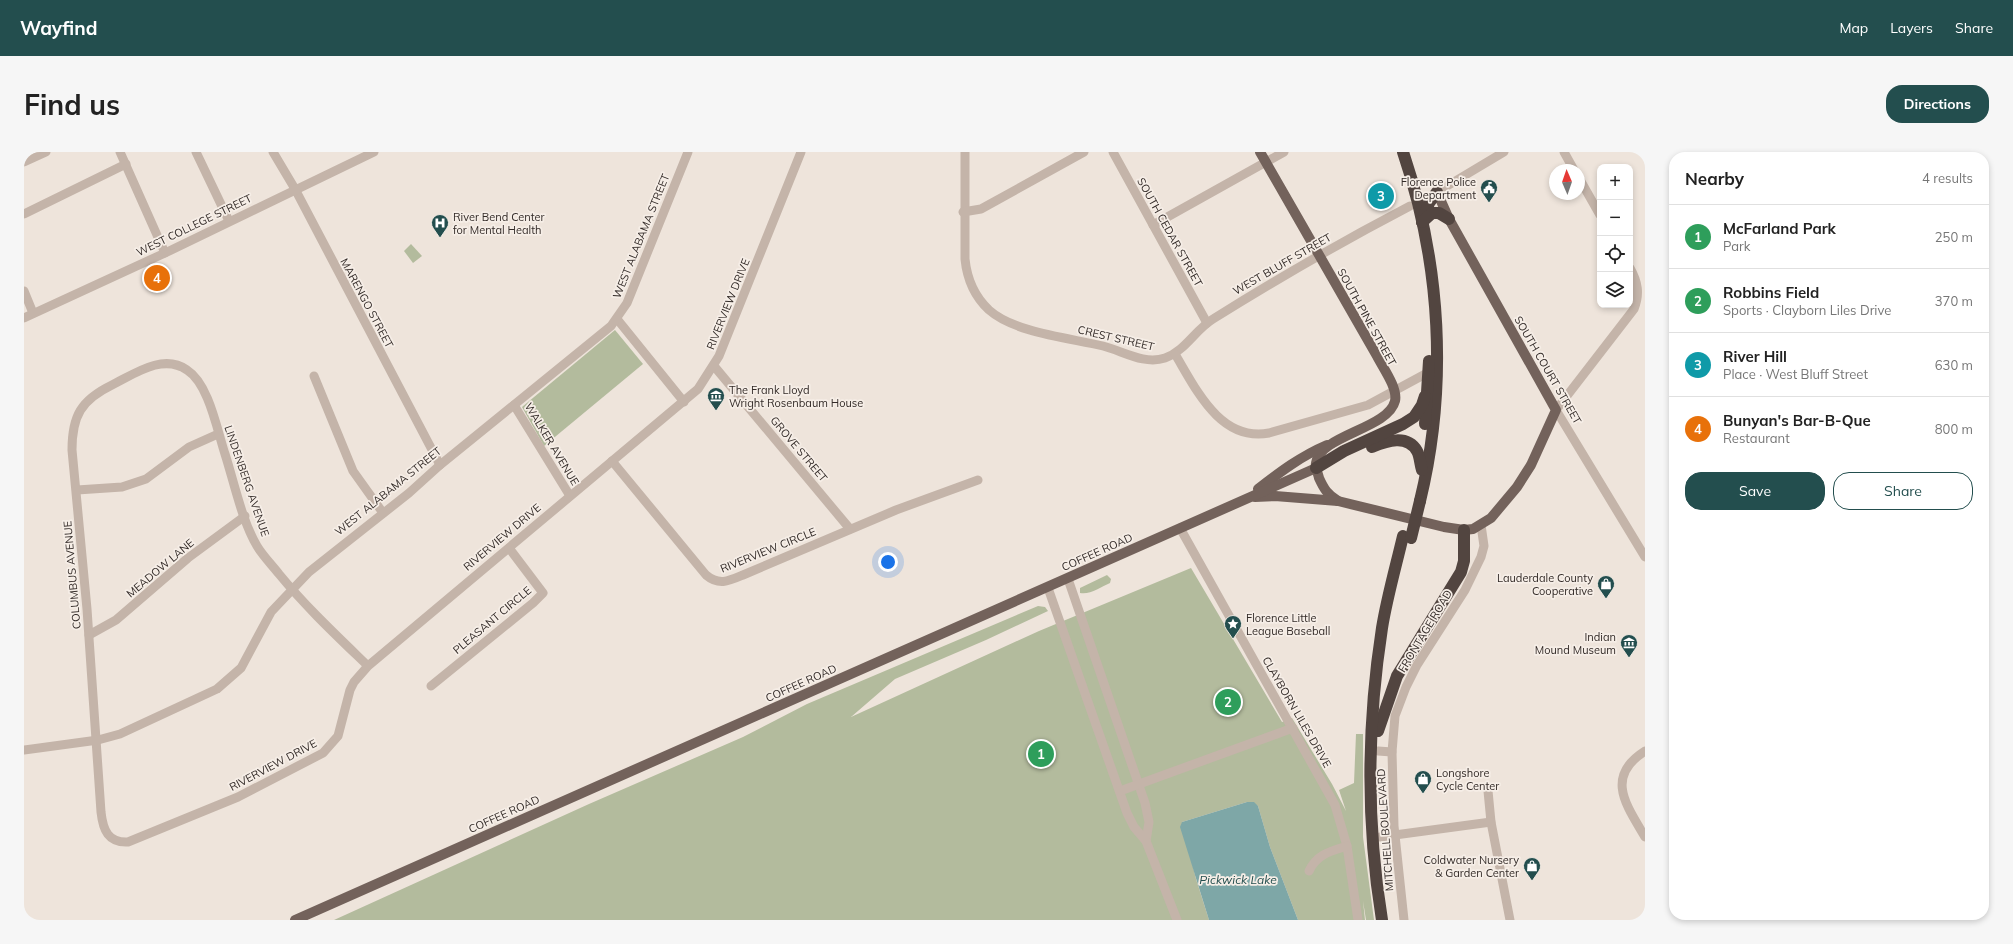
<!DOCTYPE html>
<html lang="en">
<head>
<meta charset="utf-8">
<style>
  :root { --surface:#fff; --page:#f6f6f6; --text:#222; --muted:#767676; --line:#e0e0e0; --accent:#234e4e }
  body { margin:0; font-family:Mulish,sans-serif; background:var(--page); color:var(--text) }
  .controls { position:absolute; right:12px; top:12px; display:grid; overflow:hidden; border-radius:8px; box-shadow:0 2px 6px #0003 }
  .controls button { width:36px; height:36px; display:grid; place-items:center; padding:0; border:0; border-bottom:1px solid var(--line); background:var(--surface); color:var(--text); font:20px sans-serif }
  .compass { position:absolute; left:1525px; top:12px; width:36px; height:36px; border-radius:50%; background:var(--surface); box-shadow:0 2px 6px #0003; rotate:358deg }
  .you { position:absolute; left:864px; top:410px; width:14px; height:14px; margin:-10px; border:3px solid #fff; border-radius:50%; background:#1a73e8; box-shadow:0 0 0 6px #1a73e833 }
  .badge { display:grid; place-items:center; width:26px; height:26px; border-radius:50%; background:var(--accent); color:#fff; font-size:13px; font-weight:700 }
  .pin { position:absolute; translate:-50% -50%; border:2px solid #fff; box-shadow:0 1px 4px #0006 }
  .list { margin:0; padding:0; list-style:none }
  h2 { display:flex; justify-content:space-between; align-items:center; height:52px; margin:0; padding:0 16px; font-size:17px }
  h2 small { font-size:13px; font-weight:400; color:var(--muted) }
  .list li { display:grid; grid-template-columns:26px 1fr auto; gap:12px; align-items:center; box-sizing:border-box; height:64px; padding:0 16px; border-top:1px solid var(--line) }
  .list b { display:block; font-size:15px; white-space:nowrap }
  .list p { margin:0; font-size:13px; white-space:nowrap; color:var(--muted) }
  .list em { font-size:13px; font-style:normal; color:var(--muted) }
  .actions { display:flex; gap:8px; padding:12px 16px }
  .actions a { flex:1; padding:9px 0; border:1px solid var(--accent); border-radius:16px; text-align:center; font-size:14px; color:var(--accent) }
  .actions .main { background:var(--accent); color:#fff }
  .icon { flex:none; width:22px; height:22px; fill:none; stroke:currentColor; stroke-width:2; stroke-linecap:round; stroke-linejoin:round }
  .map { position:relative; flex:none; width:1621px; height:768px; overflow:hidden; border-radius:16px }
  header { display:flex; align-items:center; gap:24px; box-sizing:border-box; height:56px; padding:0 20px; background:var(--accent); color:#fff }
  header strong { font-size:19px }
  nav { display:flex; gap:22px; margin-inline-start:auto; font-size:14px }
  .intro { display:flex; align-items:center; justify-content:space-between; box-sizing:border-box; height:96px; padding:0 24px }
  h1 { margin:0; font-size:28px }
  .button { padding:10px 18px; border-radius:16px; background:var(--accent); color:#fff; font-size:14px; font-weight:700 }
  main { display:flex; gap:24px; padding:0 24px }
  aside { flex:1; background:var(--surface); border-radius:16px; box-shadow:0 2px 6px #0003 }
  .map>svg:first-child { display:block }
  .green { fill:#b3bb9d }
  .water { fill:#7ea7a7 }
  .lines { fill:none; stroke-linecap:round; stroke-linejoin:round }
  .minor { stroke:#c4b4a9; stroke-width:9 }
  .major { stroke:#73625b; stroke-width:10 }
  .highway { stroke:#524540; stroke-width:12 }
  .highway-bridge { stroke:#524540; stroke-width:12 }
  .labels { text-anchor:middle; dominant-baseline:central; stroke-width:3.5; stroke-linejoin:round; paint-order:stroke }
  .poi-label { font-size:11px; fill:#332b28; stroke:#f6eee7; text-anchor:end }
  .street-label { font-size:11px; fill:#332b28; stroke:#f6eee7 }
  .water-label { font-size:12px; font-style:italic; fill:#234e4e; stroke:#f6eee7 }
</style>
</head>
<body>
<header>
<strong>Wayfind</strong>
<nav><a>Map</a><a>Layers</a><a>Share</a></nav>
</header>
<div class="intro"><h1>Find us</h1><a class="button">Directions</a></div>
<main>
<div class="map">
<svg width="1621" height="768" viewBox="0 0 1621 768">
  <rect width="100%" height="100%" fill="#eee4db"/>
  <g class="green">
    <path d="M 387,92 L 398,104 L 389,111 L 380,99 Z"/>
    <path d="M 591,178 L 619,212 L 520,294 L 498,255 Z"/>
    <path d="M 1167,416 L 1258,570 L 1268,566 L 1308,632 L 1322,659 L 1315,638 L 1330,631 L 1332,582 L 1339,582 L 1339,685 L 1350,768 L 1342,768 L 1339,749 L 1341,768 L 1274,768 L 1246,695 L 1234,654 L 1223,650 L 1158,670 L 1172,727 L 1185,768 L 310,768 L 565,652 L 719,585 L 783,552 L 1014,454 L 1021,455 L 1024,459 L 962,488 L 871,527 L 827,565 L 1015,479 Z"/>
    <path d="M 1083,423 L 1087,427 L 1086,431 C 1077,435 1066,443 1056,441 L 1056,436 Z"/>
  </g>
  <path class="water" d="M 1223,650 L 1230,650 L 1234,654 L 1246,695 L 1274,768 L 1185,768 L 1156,675 L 1158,670 Z"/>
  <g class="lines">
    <g class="minor">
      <path d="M 96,0 L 141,101"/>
      <path d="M 172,0 L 205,69"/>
      <path d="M 249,0 L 271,37 L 416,313"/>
      <path d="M 941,0 L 941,107 C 943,127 950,144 965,158 C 991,181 1046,186 1079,194 C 1099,199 1120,213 1141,206 C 1161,199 1171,178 1189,167 C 1253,127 1319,89 1386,54"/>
      <path d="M 1089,0 L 1183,171"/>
      <path d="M 1540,0 L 1550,18"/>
      <path d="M 0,10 L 22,0"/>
      <path d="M 1555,26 L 1576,63"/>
      <path d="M 1413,40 L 1480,0"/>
      <path d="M 939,60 L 957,57 L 1060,0"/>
      <path d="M 0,62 L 102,12"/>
      <path d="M 1129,73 L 1260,0"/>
      <path d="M 1606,116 C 1614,130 1616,142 1610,157 L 1532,258 L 1621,405"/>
      <path d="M 0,139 L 9,161"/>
      <path d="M 0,166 L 141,101 L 350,0"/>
      <path d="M 593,167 L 660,250"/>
      <path d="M 1151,202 C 1172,237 1196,290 1245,281 L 1344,253 L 1405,220"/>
      <path d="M 690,214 L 826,377"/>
      <path d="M 290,224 L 329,319 L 359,361"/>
      <path d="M 490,253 L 546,344"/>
      <path d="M 588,309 L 682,423 C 695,434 705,429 719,423 L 872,358 L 954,328"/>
      <path d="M 53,338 L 98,335 L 122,327 L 165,295 L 194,282"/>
      <path d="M 1156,376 L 1311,653 L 1323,694 L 1334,768"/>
      <path d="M 1044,427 L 1121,651 L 1125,670 L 1122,689"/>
      <path d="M 1024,436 L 1103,661 L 1110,675 L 1122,689 L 1153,768"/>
      <path d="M 65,483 L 92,468 L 164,406 L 221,364"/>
      <path d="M 344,514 C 313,484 282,455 255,422 C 248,413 239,404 233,394 C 218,369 210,330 201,302 C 193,278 185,232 163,218 C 139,201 110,222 88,233 C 57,248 48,264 48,298 L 63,457 L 77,660 C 79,678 84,691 104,690 L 214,645 L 299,601 L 314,584 L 326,538 L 330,530 L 344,514 L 674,237 L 695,204 L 777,0"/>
      <path d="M 407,534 L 509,451 L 519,441 L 485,396"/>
      <path d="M 0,598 L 74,588 L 96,582 L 193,537 L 217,516 L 247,460 L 285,420 L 385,341 L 416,313 L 587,174 L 603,151 L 664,0"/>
      <path d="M 1354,599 L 1368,600"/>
      <path d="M 1621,599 C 1580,625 1603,654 1621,685"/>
      <path d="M 1096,639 L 1269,576"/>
      <path d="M 1464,639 L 1467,670 L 1486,768"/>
      <path d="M 1356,685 L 1467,670"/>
      <path d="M 1285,719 C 1293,702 1307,699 1323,694"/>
      <path d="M 1380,768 L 1370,674 L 1368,600 L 1371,564 L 1382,535 L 1393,513 L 1441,438 L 1457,405 L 1460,394 L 1457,373"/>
    </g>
    <g class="major">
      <path d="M 1236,0 L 1353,204 C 1359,216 1374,236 1371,249 C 1364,277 1296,283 1292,311 C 1291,316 1294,321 1295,326 C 1300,337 1303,342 1314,349"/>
      <path d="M 1234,337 C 1256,320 1277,304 1303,293"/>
      <path d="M 1231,345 L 1251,344 L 1314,349 L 1420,375 L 1440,378 L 1449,377 L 1467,366 L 1493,335 L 1507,313 L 1532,258 L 1425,67 L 1413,40"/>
      <path d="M 271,768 L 1292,316"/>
    </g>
    <g class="highway">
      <path d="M 1379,0 C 1417,112 1424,234 1396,349"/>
      <path d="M 1398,70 L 1405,51 L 1413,40"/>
      <path d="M 1398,70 L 1408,61 L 1415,61 L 1425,67"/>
      <path d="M 1401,272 L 1405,209"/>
      <path d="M 1348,295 C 1363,289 1383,282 1393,299 C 1396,304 1396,312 1398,318"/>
      <path d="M 1292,316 L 1320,299 L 1379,272 L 1390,265 L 1398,253 L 1401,244"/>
      <path d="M 1354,579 L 1373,524 L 1437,420 L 1440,409 L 1440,378"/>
      <path d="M 1358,768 C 1342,670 1343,573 1358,476 C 1363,445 1372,414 1379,384"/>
    </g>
    <path class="highway-bridge" d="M 1387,386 L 1396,349"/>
  </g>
  <defs>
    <symbol id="civic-pin" viewBox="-11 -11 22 30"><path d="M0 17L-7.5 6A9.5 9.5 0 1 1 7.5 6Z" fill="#234e4e" stroke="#f6eee7"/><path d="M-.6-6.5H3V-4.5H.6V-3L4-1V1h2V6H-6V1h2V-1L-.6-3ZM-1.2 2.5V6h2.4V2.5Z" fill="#fff"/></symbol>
    <symbol id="hospital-pin" viewBox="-11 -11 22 30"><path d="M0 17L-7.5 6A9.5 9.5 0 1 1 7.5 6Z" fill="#234e4e" stroke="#f6eee7"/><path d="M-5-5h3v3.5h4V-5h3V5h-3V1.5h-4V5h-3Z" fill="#fff"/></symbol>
    <symbol id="museum-pin" viewBox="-11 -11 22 30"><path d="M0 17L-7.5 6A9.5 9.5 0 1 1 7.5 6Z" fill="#234e4e" stroke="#f6eee7"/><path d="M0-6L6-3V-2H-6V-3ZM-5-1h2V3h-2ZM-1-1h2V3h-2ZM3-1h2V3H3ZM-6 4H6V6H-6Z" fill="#fff"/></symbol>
    <symbol id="shop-pin" viewBox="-11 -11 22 30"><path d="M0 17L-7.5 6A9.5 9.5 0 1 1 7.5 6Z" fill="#234e4e" stroke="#f6eee7"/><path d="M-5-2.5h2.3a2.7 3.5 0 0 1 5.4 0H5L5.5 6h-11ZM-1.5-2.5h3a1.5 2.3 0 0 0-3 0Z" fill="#fff"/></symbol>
    <symbol id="sight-pin" viewBox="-11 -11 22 30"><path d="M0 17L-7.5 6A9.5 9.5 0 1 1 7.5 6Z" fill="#234e4e" stroke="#f6eee7"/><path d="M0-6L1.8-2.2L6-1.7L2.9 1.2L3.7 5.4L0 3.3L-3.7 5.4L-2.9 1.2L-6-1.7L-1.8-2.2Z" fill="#fff"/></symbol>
  </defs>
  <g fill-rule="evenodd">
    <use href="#civic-pin" x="1455" y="26" width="20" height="27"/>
    <use href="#hospital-pin" x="406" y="61" width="20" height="27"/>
    <use href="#museum-pin" x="682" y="234" width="20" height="27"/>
    <use href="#shop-pin" x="1572" y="422" width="20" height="27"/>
    <use href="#sight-pin" x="1199" y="462" width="20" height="27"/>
    <use href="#museum-pin" x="1595" y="481" width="20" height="27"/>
    <use href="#shop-pin" x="1389" y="617" width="20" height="27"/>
    <use href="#shop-pin" x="1498" y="704" width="20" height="27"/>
  </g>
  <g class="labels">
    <g class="poi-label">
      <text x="1452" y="30">Florence Police<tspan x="1452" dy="13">Department</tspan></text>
      <text x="429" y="65" text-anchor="start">River Bend Center<tspan x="429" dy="13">for Mental Health</tspan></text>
      <text x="705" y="238" text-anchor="start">The Frank Lloyd<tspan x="705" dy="13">Wright Rosenbaum House</tspan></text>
      <text x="1569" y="426">Lauderdale County<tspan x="1569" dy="13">Cooperative</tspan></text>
      <text x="1222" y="466" text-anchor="start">Florence Little<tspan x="1222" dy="13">League Baseball</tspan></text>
      <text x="1592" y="485">Indian<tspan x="1592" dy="13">Mound Museum</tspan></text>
      <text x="1412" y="621" text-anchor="start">Longshore<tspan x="1412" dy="13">Cycle Center</tspan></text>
      <text x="1495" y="708">Coldwater Nursery<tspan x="1495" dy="13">&amp; Garden Center</tspan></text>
    </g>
    <g class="street-label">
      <text transform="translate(170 73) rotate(-26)">WEST COLLEGE STREET</text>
      <text transform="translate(1146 80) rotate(61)">SOUTH CEDAR STREET</text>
      <text transform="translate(617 84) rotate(-68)">WEST ALABAMA STREET</text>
      <text transform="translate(1258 112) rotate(-30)">WEST BLUFF STREET</text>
      <text transform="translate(343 151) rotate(62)">MARENGO STREET</text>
      <text transform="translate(704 152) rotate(-68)">RIVERVIEW DRIVE</text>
      <text transform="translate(1343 165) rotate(61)">SOUTH PINE STREET</text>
      <text transform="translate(1092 186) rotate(13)">CREST STREET</text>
      <text transform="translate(1524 218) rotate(60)">SOUTH COURT STREET</text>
      <text transform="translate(528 292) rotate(59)">WALKER AVENUE</text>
      <text transform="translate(775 297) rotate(50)">GROVE STREET</text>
      <text transform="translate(223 329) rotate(71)">LINDENBERG AVENUE</text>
      <text transform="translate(364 339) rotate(-39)">WEST ALABAMA STREET</text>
      <text transform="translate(478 385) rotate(-40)">RIVERVIEW DRIVE</text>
      <text transform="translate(744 398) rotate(-22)">RIVERVIEW CIRCLE</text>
      <text transform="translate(1073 400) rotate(-24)">COFFEE ROAD</text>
      <text transform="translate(136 416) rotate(-40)">MEADOW LANE</text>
      <text transform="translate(48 423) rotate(-95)">COLUMBUS AVENUE</text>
      <text transform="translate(468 468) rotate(-40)">PLEASANT CIRCLE</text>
      <text transform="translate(1401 479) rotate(-59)">FRONTAGE ROAD</text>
      <text transform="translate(777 531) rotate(-24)">COFFEE ROAD</text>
      <text transform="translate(1273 560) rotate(60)">CLAYBORN LILES DRIVE</text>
      <text transform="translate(249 613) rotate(-28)">RIVERVIEW DRIVE</text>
      <text transform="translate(480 662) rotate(-24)">COFFEE ROAD</text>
      <text transform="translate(1361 678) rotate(-94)">MITCHELL BOULEVARD</text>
    </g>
    <g class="water-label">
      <text x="1214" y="727">Pickwick Lake</text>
    </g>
  </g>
</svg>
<div class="controls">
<button>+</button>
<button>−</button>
<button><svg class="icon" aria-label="locate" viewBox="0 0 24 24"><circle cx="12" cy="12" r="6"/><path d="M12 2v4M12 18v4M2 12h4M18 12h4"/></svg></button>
<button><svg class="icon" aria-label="layers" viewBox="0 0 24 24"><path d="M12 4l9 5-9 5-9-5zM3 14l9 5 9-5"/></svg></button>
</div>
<svg class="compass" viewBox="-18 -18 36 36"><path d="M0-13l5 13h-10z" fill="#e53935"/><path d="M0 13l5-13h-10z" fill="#767676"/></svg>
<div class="you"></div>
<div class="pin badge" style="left:1017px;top:602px;background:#2e9e5b">1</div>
<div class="pin badge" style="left:1204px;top:550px;background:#2e9e5b">2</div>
<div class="pin badge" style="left:1357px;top:44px;background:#0f9aa8">3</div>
<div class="pin badge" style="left:133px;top:126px;background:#e8710a">4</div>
</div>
<aside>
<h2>Nearby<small>4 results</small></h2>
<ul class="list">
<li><span class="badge" style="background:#2e9e5b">1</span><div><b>McFarland Park</b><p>Park</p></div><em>250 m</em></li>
<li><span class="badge" style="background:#2e9e5b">2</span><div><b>Robbins Field</b><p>Sports · Clayborn Liles Drive</p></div><em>370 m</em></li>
<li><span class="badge" style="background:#0f9aa8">3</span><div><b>River Hill</b><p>Place · West Bluff Street</p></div><em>630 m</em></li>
<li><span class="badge" style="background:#e8710a">4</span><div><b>Bunyan's Bar-B-Que</b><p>Restaurant</p></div><em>800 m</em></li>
</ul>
<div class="actions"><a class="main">Save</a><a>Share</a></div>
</aside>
</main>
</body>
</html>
